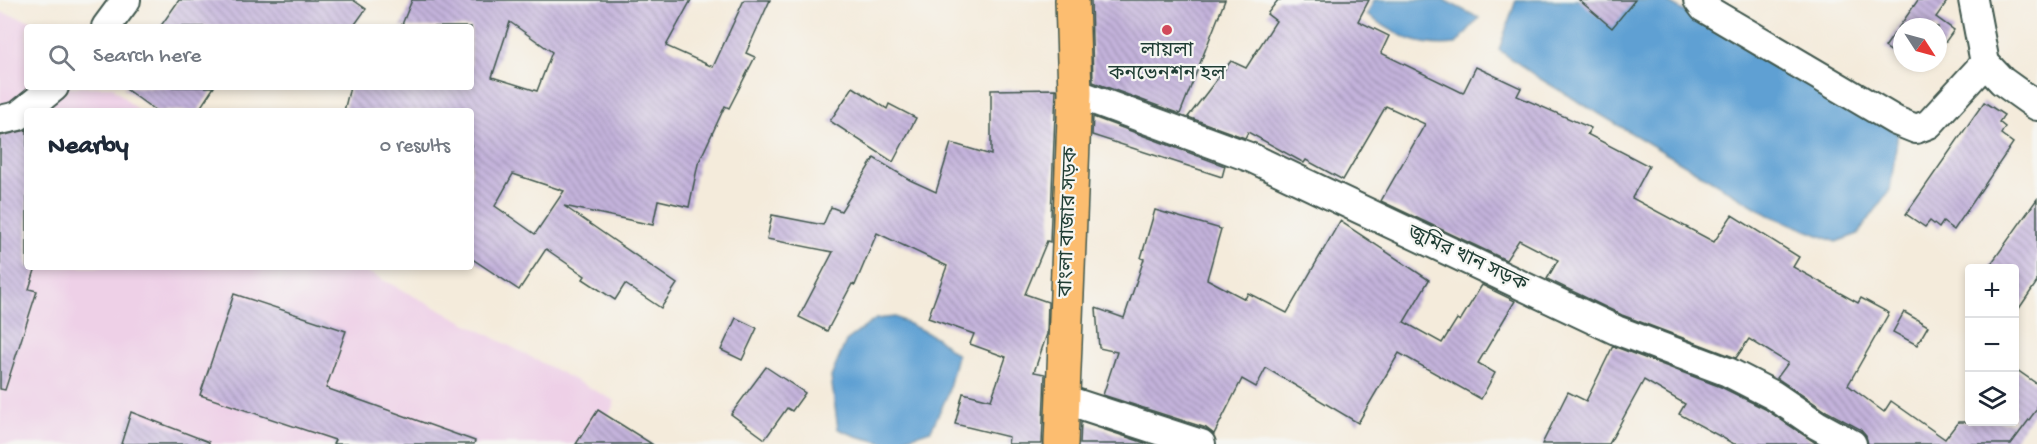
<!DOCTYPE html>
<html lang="en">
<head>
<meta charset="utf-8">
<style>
  :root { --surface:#fff; --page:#f2f2f3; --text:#1f2937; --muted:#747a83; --line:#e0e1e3 }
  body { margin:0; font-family:"Gochi Hand","Noto Sans Bengali",sans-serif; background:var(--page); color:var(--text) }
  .controls { position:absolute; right:18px; bottom:18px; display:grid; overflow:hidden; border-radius:6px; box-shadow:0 3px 9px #0003 }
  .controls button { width:54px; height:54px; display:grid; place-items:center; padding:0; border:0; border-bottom:2px solid var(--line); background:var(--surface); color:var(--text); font:30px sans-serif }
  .compass { position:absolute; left:1893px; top:18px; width:54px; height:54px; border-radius:50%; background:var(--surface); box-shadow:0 3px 9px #0003; rotate:126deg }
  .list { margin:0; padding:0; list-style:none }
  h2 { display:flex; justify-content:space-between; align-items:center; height:78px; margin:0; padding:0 24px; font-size:26px }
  h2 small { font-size:20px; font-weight:400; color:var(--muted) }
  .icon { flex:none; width:33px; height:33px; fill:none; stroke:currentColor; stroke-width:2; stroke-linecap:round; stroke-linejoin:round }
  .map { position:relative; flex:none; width:2037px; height:444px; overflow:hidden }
  .search { position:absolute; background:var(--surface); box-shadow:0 3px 9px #0003; left:24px; top:24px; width:450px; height:66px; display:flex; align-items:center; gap:15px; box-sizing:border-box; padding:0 21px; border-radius:6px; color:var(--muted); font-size:22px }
  .panel { position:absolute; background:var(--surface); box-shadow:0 3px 9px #0003; left:24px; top:108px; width:450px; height:162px; border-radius:6px }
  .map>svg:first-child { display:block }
  .built { fill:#eed0e7 }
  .water { fill:#5fa0d3; stroke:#3f6e84; stroke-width:1.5 }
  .building { fill:url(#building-back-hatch); fill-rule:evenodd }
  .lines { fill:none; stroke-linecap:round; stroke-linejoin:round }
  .minor-casing { stroke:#3f574d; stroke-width:32 }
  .major-casing { stroke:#3f574d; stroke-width:36 }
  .minor { stroke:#fff; stroke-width:28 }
  .major { stroke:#fcbd6f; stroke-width:33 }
  .poi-dot { fill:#d1495b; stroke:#f6f6f2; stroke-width:2 }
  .labels { text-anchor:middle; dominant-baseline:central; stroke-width:4.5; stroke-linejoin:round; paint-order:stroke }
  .poi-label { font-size:20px; fill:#1f3d34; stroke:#f6f6f2 }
  .street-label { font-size:20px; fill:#1f3d34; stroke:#f6f6f2 }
</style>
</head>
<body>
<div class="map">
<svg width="2037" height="444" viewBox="0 0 2037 444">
  <defs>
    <pattern id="building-back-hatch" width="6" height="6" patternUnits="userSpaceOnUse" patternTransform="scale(1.5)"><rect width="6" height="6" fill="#c4b3dc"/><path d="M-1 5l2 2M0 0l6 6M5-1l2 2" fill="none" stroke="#9f93b3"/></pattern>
  </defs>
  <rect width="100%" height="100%" fill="#f6f6f2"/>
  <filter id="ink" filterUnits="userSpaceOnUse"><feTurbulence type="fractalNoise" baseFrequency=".0167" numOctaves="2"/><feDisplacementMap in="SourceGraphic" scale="12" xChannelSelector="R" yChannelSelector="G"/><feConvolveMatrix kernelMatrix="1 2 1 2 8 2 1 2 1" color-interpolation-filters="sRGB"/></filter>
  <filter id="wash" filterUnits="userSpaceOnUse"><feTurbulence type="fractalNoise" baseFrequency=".008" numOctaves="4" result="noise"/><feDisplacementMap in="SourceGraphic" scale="24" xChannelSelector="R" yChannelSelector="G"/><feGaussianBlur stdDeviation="1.35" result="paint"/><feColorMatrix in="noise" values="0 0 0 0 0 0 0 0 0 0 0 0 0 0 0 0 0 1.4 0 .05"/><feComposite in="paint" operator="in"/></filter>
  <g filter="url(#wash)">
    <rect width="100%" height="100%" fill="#f4ebdb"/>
    <path class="built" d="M 0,12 L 52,27 L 27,27 L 27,87 L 113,87 L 138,111 L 27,111 L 27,267 L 358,267 L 615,401 L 597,444 L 0,444 Z"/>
    <g class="water">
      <path d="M 1374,0 L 1444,0 L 1479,18 L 1456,44 C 1416,48 1399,36 1367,15 Z"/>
      <path d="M 1516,0 L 1664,0 L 1898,133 L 1890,190 L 1858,234 L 1836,242 L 1769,215 L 1539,78 L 1499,50 Z"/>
      <path d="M 895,317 L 937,338 L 957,355 L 947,396 L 931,430 L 888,444 L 856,436 L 838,429 L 831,377 L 846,341 L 876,319 Z"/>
    </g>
    <g id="blocks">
      <g class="building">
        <path d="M 179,0 L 353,0 L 366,9 L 353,27 L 160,27 Z"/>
        <path d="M 412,0 L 691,0 L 666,46 L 713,67 L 744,0 L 770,0 L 746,53 L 755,57 L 729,108 L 725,106 L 698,164 L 689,207 L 658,200 L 653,225 L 564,206 L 677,284 L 661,308 L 625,284 L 615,300 L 583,279 L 585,276 L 546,249 L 519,290 L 471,258 L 471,111 L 344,111 L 350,87 L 471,87 L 471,27 L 401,27 ZM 510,22 L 552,52 L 537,91 L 492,77 ZM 513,174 L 564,191 L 535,234 L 495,206 Z"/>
        <path d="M 1091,0 L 1225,0 L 1180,114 L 1093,82 Z"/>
        <path d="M 1278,0 L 1369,0 L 1358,21 L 1389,36 L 1381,53 L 1463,93 L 1476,67 L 1521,88 L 1517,96 L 1591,128 L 1587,134 L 1649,166 L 1632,198 L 1714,242 L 1732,215 L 1799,257 L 1793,267 L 1858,303 L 1861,298 L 1889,313 L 1848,385 L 1884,412 L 1891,401 L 1945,439 L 1958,422 L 2014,422 L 2014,368 L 2037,384 L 2037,409 L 2011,444 L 1868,444 L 1866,436 L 1860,429 L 1826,411 L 1777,378 L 1788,363 L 1749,339 L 1736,358 L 1622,315 L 1547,279 L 1558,260 L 1519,240 L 1506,260 L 1381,201 L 1425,124 L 1386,106 L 1343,180 L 1306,160 L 1304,163 L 1248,132 L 1245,138 L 1188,117 L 1231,61 L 1246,68 L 1276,21 L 1267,14 Z"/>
        <path d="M 1579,0 L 1635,0 L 1612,28 Z"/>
        <path d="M 1918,0 L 1948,0 L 1936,17 L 1954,30 L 1938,52 L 1938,27 L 1902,27 L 1902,59 L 1885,47 Z"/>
        <path d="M 123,87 L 214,87 L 198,111 L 156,111 Z"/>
        <path d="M 853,87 L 887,109 L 889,104 L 916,118 L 893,162 L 830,121 Z"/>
        <path d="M 1056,89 L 1050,242 L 1047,241 L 1025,294 L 1048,302 L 1047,334 L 1034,372 L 1045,374 L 1042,444 L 1008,444 L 1009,437 L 955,424 L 963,393 L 991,400 L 1006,357 L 970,344 L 974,334 L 928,318 L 947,266 L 877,233 L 855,285 L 852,284 L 827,331 L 799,317 L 833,252 L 767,239 L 772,215 L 823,225 L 831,207 L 841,211 L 874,158 L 910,180 L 936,192 L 951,143 L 991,155 L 991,90 Z"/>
        <path d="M 1984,102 L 2004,115 L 1999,122 L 2005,127 L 2001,134 L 2013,143 L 1954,230 L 1943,222 L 1939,228 L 1930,221 L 1925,227 L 1906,214 Z"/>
        <path d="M 1093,117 L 1225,166 L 1222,177 L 1092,135 Z"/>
        <path d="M 27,130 L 27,267 L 36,267 L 29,289 L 37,291 L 5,390 L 0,389 L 0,136 Z"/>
        <path d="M 2037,199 L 2037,282 L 2014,316 L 2014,268 L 1988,268 Z"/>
        <path d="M 1155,210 L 1221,229 L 1207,279 L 1245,299 L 1248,293 L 1287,313 L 1340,221 L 1429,280 L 1404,322 L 1442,343 L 1457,319 L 1460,321 L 1482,285 L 1515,301 L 1478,363 L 1495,373 L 1481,399 L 1399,353 L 1358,423 L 1266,368 L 1256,387 L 1242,379 L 1214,434 L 1206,428 L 1103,395 L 1117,352 L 1099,348 L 1096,308 L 1124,318 L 1144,259 L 1141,258 Z"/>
        <path d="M 234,294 L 346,331 L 326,388 L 475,441 L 474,444 L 333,444 L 335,440 L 200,395 Z"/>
        <path d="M 1904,312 L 1928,326 L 1917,345 L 1893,332 Z"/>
        <path d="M 736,318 L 757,328 L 742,360 L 721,350 Z"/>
        <path d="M 1613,346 L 1721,387 L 1765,409 L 1817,444 L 1734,444 L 1679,414 L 1685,404 L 1644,380 L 1609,444 L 1542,444 L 1568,392 L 1586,401 Z"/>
        <path d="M 766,367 L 805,393 L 792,411 L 787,408 L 765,439 L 731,414 Z"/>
        <path d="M 598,410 L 652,444 L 576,444 Z"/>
        <path d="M 131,412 L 209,442 L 209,444 L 121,444 Z"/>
        <path d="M 1081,422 L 1148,444 L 1080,444 Z"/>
      </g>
    </g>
  </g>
  <g filter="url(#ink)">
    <use href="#blocks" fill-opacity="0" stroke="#3f574d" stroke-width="1.5"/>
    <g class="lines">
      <defs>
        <g id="minor">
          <path d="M 1698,0 L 1704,8 L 1896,121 L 1916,129 L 1929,124 L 1985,63"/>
          <path d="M 1973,0 L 1985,63 L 2002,81 L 2037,106"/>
          <path d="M 106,27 L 126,0"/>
          <path d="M 1075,93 L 1252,158 L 1616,330 L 1728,372 L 1773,395 L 1817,425 L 1852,444"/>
          <path d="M 0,120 L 18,116 L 54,87"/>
          <path d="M 1063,399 L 1201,444"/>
        </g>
        <path id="major" d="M 1061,444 L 1075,93 L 1072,0"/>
      </defs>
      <use href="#minor" class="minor-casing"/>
      <use href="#major" class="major-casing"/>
      <use href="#minor" class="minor"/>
      <use href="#major" class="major"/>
    </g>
  </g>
  <circle class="poi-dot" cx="1167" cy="30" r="6"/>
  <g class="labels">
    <g class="poi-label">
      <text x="1167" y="52">লায়লা<tspan x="1167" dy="23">কনভেনশন হল</tspan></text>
    </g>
    <g class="street-label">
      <text transform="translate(1070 222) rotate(-88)">বাংলা বাজার সড়ক</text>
      <text transform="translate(1467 260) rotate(25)">জুমির খান সড়ক</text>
    </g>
  </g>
</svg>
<div class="controls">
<button>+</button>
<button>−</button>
<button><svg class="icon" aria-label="layers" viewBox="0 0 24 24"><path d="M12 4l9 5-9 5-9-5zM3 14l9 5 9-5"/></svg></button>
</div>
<svg class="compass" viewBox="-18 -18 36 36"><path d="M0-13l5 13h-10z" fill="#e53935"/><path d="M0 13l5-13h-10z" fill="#747a83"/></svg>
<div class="search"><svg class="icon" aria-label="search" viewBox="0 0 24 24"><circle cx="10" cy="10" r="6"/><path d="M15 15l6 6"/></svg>Search here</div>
<section class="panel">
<h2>Nearby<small>0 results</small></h2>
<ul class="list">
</ul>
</section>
</div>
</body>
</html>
